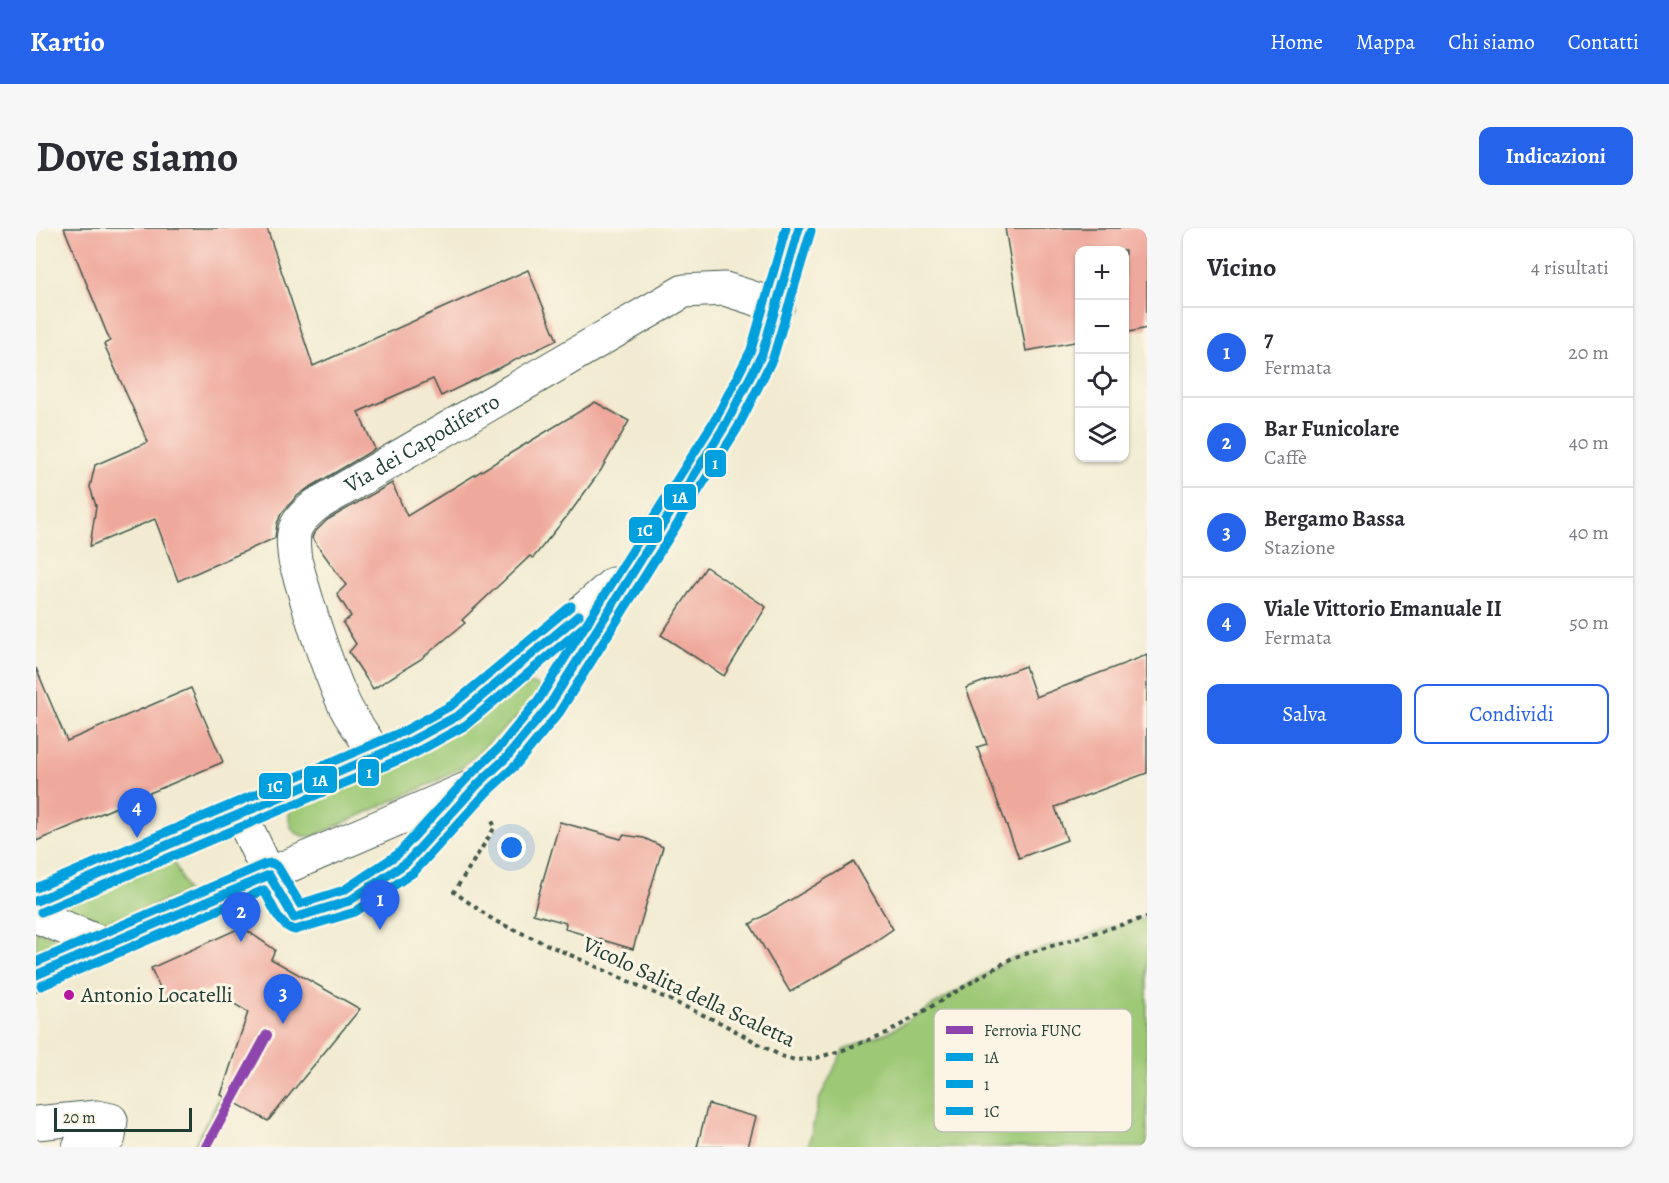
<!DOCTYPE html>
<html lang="it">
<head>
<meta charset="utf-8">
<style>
  :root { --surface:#fff; --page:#f7f7f7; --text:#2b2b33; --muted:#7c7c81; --line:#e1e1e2; --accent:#2563eb }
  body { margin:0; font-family:Alegreya,serif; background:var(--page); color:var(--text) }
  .controls { position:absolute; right:18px; top:18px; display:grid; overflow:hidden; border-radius:12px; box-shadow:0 2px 4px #0004 }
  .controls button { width:54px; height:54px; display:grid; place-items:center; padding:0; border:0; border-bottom:2px solid var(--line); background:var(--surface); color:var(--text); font:30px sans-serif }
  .scale { position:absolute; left:18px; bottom:15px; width:138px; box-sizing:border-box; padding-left:6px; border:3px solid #1f3d34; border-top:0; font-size:16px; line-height:21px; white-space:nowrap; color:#1f3d34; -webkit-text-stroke:4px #fcf5e5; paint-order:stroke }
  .you { position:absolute; left:476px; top:620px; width:21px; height:21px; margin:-15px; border:4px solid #fff; border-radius:50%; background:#1a73e8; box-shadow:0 0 0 9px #1a73e833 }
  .badge { display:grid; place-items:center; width:39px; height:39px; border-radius:50%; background:var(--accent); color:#fff; font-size:20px; font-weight:700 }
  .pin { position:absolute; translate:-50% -50px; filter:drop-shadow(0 2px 3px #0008) }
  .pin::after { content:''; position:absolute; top:32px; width:21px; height:18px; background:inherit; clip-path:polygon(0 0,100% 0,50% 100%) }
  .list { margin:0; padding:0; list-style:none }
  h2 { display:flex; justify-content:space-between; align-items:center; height:78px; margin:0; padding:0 24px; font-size:26px }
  h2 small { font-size:20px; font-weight:400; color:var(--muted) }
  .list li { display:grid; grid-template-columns:39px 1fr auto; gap:18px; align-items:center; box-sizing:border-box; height:90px; padding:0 24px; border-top:2px solid var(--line) }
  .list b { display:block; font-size:22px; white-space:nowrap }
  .list p { margin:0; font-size:20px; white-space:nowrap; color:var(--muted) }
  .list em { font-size:20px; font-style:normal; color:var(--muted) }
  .actions { display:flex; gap:12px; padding:18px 24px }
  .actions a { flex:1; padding:14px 0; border:2px solid var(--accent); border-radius:12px; text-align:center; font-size:21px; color:var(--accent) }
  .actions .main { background:var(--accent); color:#fff }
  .icon { flex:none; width:33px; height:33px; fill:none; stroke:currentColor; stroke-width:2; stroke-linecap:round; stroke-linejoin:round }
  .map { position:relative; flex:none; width:1111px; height:919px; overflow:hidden; border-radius:12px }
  header { display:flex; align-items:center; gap:36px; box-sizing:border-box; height:84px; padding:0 30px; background:var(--accent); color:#fff }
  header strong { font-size:28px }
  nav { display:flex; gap:33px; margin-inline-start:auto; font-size:21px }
  .intro { display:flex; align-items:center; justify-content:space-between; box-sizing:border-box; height:144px; padding:0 36px }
  h1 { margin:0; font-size:42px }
  .button { padding:15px 27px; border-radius:12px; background:var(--accent); color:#fff; font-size:21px; font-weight:700 }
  main { display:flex; gap:36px; padding:0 36px }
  aside { flex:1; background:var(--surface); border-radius:12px; box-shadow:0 2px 4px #0004 }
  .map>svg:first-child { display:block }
  .green { fill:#9dc976; stroke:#5e8355; stroke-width:1.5 }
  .forest { fill:#7ead67; stroke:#4e754e; stroke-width:1.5 }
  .building { fill:#efa99c }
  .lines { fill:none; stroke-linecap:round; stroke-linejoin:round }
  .lane-casing { stroke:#3f574c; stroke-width:25 }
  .street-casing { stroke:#3f574c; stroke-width:35 }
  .secondary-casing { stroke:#3f574c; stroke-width:35 }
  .path { stroke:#3f574c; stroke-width:4; stroke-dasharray:4.5 4.5; stroke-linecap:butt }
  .lane { stroke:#fff; stroke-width:22 }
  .street { stroke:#fff; stroke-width:33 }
  .secondary { stroke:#fff; stroke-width:33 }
  .bus-1-casing { stroke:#fcf5e5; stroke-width:14 }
  .bus-2-casing { stroke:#fcf5e5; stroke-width:14 }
  .bus-3-casing { stroke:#fcf5e5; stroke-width:14 }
  .bus-1 { stroke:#00a0de; stroke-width:9 }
  .bus-2 { stroke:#00a0de; stroke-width:9 }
  .bus-3 { stroke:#00a0de; stroke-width:9 }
  .rail-1-casing { stroke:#fcf5e5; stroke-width:15 }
  .rail-1 { stroke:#8e44ad; stroke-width:10 }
  .poi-dot { fill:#b5179e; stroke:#fcf5e5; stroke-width:2 }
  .labels { text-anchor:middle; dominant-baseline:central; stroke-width:6; stroke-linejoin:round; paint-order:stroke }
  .street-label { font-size:22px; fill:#1f3d34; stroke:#fcf5e5 }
  .poi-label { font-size:22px; fill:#1f3d34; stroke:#fcf5e5; text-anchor:start }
  .key { fill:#fcf5e5; stroke:#babeb0; stroke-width:1.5 }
  .key-label { font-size:16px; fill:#1f3d34 }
  .line-badge { stroke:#fcf5e5; stroke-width:2 }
  .badge-label { font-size:16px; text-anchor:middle; font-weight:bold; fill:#fff }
</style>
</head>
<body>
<header>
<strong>Kartio</strong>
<nav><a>Home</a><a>Mappa</a><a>Chi siamo</a><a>Contatti</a></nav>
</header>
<div class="intro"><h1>Dove siamo</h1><a class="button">Indicazioni</a></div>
<main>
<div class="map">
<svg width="1111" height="919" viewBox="0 0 1111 919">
  <rect width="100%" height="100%" fill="#fcf5e5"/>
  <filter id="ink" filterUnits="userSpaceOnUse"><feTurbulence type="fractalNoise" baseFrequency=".0167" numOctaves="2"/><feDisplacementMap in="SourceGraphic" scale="12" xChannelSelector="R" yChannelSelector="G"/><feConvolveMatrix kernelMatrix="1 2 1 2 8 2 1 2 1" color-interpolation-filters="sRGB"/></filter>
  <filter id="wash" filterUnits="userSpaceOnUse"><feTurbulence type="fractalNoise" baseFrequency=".008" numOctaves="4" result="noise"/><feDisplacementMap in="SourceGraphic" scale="24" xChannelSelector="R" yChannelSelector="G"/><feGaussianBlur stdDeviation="1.35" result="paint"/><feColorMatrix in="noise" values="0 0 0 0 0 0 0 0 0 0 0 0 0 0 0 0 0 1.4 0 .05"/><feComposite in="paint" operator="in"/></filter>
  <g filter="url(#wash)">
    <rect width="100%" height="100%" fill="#f2ebd1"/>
    <g class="green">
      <path d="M 480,455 C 488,456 501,453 505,462 L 500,472 L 426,539 L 401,553 L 278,608 C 258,610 250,600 254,580 Z"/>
      <path d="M 137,631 L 151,664 L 85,690 L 69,694 L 54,693 L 24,681 L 22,676 Z"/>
      <path d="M 1111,689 L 1111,919 L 772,919 L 783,872 L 807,822 L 853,804 L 976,730 Z"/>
      <path d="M 0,702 L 26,714 L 27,718 L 0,730 Z"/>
    </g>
    <path class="forest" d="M 185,867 L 191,870 L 164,919 L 157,919 Z"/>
    <g id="blocks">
      <g class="building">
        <path d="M 28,0 L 231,0 L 277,138 L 492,42 L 521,112 L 405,168 L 397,151 L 322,184 L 339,221 L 271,261 L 260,269 L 245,286 L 241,296 L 239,310 L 142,353 L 119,291 L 54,318 L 60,278 L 54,259 L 59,237 L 112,214 L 68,116 L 74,113 Z"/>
        <path d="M 969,0 L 1111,0 L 1111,100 L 1089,105 L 1089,22 L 1044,22 L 1044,113 L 990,123 Z"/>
        <path d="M 559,174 L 593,193 L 565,242 L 536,282 L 497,330 L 494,328 L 426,392 L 429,395 L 385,431 L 337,461 L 313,424 L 320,416 L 307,395 L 315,388 L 301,366 L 310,357 L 276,310 L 278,305 L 291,292 L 356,255 L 371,288 Z"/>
        <path d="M 670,339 L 730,379 L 688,448 L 625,407 Z"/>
        <path d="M 1111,427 L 1111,545 L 1019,579 L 1031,612 L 983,630 L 941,519 L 951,516 L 930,460 L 989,438 L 1000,469 Z"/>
        <path d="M 0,440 L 31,513 L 155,460 L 187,534 L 0,613 Z"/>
        <path d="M 524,594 L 585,611 L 587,607 L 608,610 L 627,619 L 597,721 L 529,701 L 530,695 L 497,686 Z"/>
        <path d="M 818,634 L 857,701 L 819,727 L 754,764 L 714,696 Z"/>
        <path d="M 206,699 L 239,722 L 235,731 L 324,781 L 232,893 L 185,867 L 212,784 L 175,762 L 130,773 L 115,740 Z"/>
        <path d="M 672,876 L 720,889 L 712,919 L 661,919 Z"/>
      </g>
    </g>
  </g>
  <g filter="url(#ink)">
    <use href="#blocks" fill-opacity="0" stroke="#3f574c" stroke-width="1.5"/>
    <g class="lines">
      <defs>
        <path id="lane" d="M 233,647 L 258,690 L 313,673 L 370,635 L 436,562"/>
        <g id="street">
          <path id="s1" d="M 339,528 C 331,509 316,494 308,476 C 287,429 273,381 259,332 C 255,302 257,296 280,277 L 648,63 L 689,61 L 742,78"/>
          <path d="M 204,585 L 233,647"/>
          <path d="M 0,688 L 70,717"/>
          <path d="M 0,895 L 61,889 L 75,892 L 73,909 L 43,919"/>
        </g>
        <g id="secondary">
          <path d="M 0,673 L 373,514 L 423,487 L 483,439 L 577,356"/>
          <path d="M 0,747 L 442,556 L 471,529 L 513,478 L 536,444 L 622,302 L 690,196 L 726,126 L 763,0"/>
        </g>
      </defs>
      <use href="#lane" class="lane-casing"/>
      <use href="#street" class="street-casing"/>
      <use href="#secondary" class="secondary-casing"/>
      <path class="path" d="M 456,593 L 459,599 L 418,664 L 459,693 L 685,795 L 745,828 L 759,832 L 777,831 L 807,822 L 853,804 L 976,730 L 1111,689"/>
      <use href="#lane" class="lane"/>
      <use href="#street" class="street"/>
      <use href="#secondary" class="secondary"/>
      <defs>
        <g id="bus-1">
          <path d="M 0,673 L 373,514 L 423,487 L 543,387"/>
          <path d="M 0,747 L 233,647 L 258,690 L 313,673 L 370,635 L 442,556 L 471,529 L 513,478 L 690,196 L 726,126 L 763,0"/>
        </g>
        <g id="bus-2">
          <path d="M 5,684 L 379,525 L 430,497 L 551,396"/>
          <path d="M 5,758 L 228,662 C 235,675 244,700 259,702 L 319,684 L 378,644 L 451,564 L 480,537 L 523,485 L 701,201 L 737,130 L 775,3"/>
        </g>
        <g id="bus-3">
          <path d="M 0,660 L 368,503 L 416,477 L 535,378"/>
          <path d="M 0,734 L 229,636 L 236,635 L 242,639 L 264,676 L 308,662 L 362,626 L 433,548 L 462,521 L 503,471 L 680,190 L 715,122 L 750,0"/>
        </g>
      </defs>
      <use href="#bus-1" class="bus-1-casing"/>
      <use href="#bus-2" class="bus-2-casing"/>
      <use href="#bus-3" class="bus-3-casing"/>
      <use href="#bus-1" class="bus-1"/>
      <use href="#bus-2" class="bus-2"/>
      <use href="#bus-3" class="bus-3"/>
      <defs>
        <path id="rail-1" d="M 170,919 L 231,807"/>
      </defs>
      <use href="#rail-1" class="rail-1-casing"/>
      <use href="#rail-1" class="rail-1"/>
    </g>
  </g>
  <circle class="poi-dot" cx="33" cy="767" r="6"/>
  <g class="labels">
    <g class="street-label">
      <text stroke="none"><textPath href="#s1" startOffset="399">Via dei Capodiferro</textPath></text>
      <text transform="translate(653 764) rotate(25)">Vicolo Salita della Scaletta</text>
    </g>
    <g class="poi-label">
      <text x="45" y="767">Antonio Locatelli</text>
    </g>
  </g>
  <rect x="898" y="781" width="198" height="123" rx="9" class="key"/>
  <rect x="910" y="798" width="27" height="8" fill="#8e44ad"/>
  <rect x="910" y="825" width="27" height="8" fill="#00a0de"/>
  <rect x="910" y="852" width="27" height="8" fill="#00a0de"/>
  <rect x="910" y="879" width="27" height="8" fill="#00a0de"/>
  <g class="key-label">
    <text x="948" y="808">Ferrovia FUNC</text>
    <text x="948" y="835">1A</text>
    <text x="948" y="862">1</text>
    <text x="948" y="889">1C</text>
  </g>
  <g class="line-badge">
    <rect x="668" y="221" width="23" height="29" rx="6" fill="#00a0de"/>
    <rect x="627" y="255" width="34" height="28" rx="6" fill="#00a0de"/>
    <rect x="592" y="288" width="35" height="28" rx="6" fill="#00a0de"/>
    <rect x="321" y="530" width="23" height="29" rx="6" fill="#00a0de"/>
    <rect x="267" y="537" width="35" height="29" rx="6" fill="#00a0de"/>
    <rect x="222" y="544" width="34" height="28" rx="6" fill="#00a0de"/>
  </g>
  <g class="badge-label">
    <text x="679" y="241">1</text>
    <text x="644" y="275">1A</text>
    <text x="609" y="308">1C</text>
    <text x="333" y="550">1</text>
    <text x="284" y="558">1A</text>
    <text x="239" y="564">1C</text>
  </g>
</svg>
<div class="controls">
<button>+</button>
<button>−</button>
<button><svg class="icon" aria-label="locate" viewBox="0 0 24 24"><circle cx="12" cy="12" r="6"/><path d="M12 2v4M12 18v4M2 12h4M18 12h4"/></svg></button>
<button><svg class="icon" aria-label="layers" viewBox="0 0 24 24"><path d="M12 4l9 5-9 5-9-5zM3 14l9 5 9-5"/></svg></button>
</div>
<div class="scale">20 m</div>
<div class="you"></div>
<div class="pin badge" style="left:344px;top:702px">1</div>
<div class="pin badge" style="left:205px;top:714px">2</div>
<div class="pin badge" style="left:247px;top:796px">3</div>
<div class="pin badge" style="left:101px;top:610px">4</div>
</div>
<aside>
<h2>Vicino<small>4 risultati</small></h2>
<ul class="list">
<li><span class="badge">1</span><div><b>7</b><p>Fermata</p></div><em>20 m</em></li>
<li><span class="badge">2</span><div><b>Bar Funicolare</b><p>Caffè</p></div><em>40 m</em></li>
<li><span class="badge">3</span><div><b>Bergamo Bassa</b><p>Stazione</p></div><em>40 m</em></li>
<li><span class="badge">4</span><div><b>Viale Vittorio Emanuale II</b><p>Fermata</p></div><em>50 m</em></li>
</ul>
<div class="actions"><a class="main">Salva</a><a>Condividi</a></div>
</aside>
</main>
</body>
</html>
